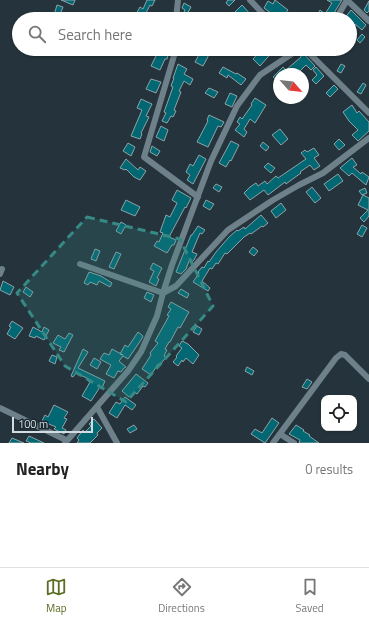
<!DOCTYPE html>
<html lang="en">
<head>
<meta charset="utf-8">
<style>
  :root { --surface:#fff; --page:#f2f2f2; --text:#222; --muted:#767676; --line:#e0e0e0; --accent:#5c6d24 }
  body { margin:0; font-family:"Titillium Web",sans-serif; background:var(--page); color:var(--text) }
  .controls { position:absolute; right:12px; bottom:12px; display:grid; overflow:hidden; border-radius:8px; box-shadow:0 1px 3px #0004 }
  .controls button { width:36px; height:36px; display:grid; place-items:center; padding:0; border:0; border-bottom:1px solid var(--line); background:var(--surface); color:var(--text); font:20px sans-serif }
  .compass { position:absolute; left:273px; top:68px; width:36px; height:36px; border-radius:50%; background:var(--surface); box-shadow:0 1px 3px #0004; rotate:117deg }
  .scale { position:absolute; left:12px; bottom:10px; width:81px; box-sizing:border-box; padding-left:4px; border:2px solid #d3dce1; border-top:0; font-size:11px; line-height:14px; white-space:nowrap; color:#d3dce1; -webkit-text-stroke:3px #1b2a32; paint-order:stroke }
  .list { margin:0; padding:0; list-style:none }
  h2 { display:flex; justify-content:space-between; align-items:center; height:52px; margin:0; padding:0 16px; font-size:17px }
  h2 small { font-size:13px; font-weight:400; color:var(--muted) }
  .icon { flex:none; width:22px; height:22px; fill:none; stroke:currentColor; stroke-width:2; stroke-linecap:round; stroke-linejoin:round }
  .map { position:relative; flex:none; width:369px; height:443px; overflow:hidden }
  .search { position:absolute; background:var(--surface); box-shadow:0 1px 3px #0004; left:12px; right:12px; top:12px; height:44px; display:flex; align-items:center; gap:10px; box-sizing:border-box; padding:0 14px; border-radius:22px; color:var(--muted); font-size:15px }
  .sheet { height:124px; background:var(--surface) }
  nav { display:flex; justify-content:space-around; align-items:center; box-sizing:border-box; height:56px; border-top:1px solid var(--line); background:var(--surface); font-size:11px; color:var(--muted) }
  nav a { display:grid; justify-items:center; gap:2px }
  nav .on { color:var(--accent) }
  .map>svg:first-child { display:block }
  .building { fill:#016773; stroke:#8ea3a7 }
  .lines { fill:none; stroke-linecap:round; stroke-linejoin:round }
  .minor { stroke:#6e8089; stroke-width:6 }
  .marked { fill:#368a85; fill-opacity:0.2; stroke:#368a85; stroke-width:3; stroke-dasharray:8 5; stroke-linejoin:round }
</style>
</head>
<body>
<div class="map">
<svg width="369" height="443" viewBox="0 0 369 443">
  <rect width="100%" height="100%" fill="#25343c"/>
  <g class="building">
    <path d="M 61,0 L 75,0 L 73,5 Z"/>
    <path d="M 147,0 L 155,0 L 152,6 L 150,5 L 143,19 L 141,19 L 135,16 L 140,7 L 143,9 Z"/>
    <path d="M 228,0 L 235,0 L 229,6 L 226,3 Z"/>
    <path d="M 275,0 L 288,10 L 281,19 L 272,19 L 275,16 L 264,8 L 268,1 L 273,4 Z"/>
    <path d="M 327,0 L 342,0 L 334,13 L 333,12 L 329,17 L 331,19 L 315,19 L 320,10 L 325,14 L 332,3 Z"/>
    <path d="M 369,1 L 369,11 L 367,13 L 364,10 Z"/>
    <path d="M 184,3 L 191,7 L 186,16 L 192,19 L 181,19 L 185,10 L 182,8 Z"/>
    <path d="M 57,5 L 63,7 L 59,17 L 54,15 Z"/>
    <path d="M 242,5 L 251,15 L 254,13 L 259,19 L 238,19 L 233,14 Z"/>
    <path d="M 351,10 L 366,25 L 362,30 L 355,24 L 350,29 L 350,19 L 344,19 Z"/>
    <path d="M 160,13 L 172,19 L 157,19 Z"/>
    <path d="M 362,34 L 365,37 L 360,43 L 357,40 Z"/>
    <path d="M 137,49 L 164,49 L 169,51 L 167,59 L 165,59 L 160,70 L 151,66 L 156,56 L 145,52 L 144,55 L 138,52 L 139,50 Z"/>
    <path d="M 202,49 L 212,49 L 203,66 L 195,62 Z"/>
    <path d="M 258,49 L 275,49 L 260,66 L 253,59 L 260,51 Z"/>
    <path d="M 300,54 L 304,54 L 315,66 L 311,70 L 306,65 L 298,73 L 295,69 L 291,74 L 279,74 L 279,82 L 273,77 L 283,67 L 286,70 L 301,57 Z"/>
    <path d="M 178,64 L 187,69 L 184,74 L 193,79 L 190,85 L 184,81 L 179,91 L 181,92 L 174,110 L 176,111 L 173,117 L 171,116 L 167,123 L 162,121 L 166,113 L 164,112 L 173,87 L 171,86 L 174,78 L 173,78 Z"/>
    <path d="M 341,64 L 345,66 L 341,73 L 337,71 Z"/>
    <path d="M 223,67 L 236,74 L 237,73 L 246,79 L 241,85 L 228,75 L 227,78 L 219,73 Z"/>
    <path d="M 316,67 L 324,76 L 316,84 L 312,80 L 317,75 L 313,70 Z"/>
    <path d="M 151,79 L 161,82 L 156,93 L 146,89 Z"/>
    <path d="M 363,83 L 366,85 L 361,94 L 357,92 Z"/>
    <path d="M 334,85 L 338,89 L 330,97 L 326,93 Z"/>
    <path d="M 209,88 L 218,92 L 214,98 L 205,93 Z"/>
    <path d="M 230,93 L 237,96 L 232,107 L 225,104 Z"/>
    <path d="M 255,98 L 266,105 L 255,123 L 250,119 L 244,129 L 247,132 L 244,137 L 235,130 L 240,124 L 237,122 L 240,117 L 242,119 L 252,105 L 251,104 Z"/>
    <path d="M 141,99 L 152,104 L 146,116 L 149,117 L 141,133 L 142,134 L 140,139 L 131,136 L 142,110 L 137,108 Z"/>
    <path d="M 352,105 L 357,113 L 359,111 L 369,122 L 369,131 L 358,141 L 352,135 L 358,130 L 349,121 L 343,112 Z"/>
    <path d="M 209,115 L 224,122 L 221,127 L 218,126 L 208,147 L 197,142 L 208,121 L 207,120 Z"/>
    <path d="M 161,126 L 168,130 L 164,141 L 156,137 Z"/>
    <path d="M 280,129 L 288,139 L 281,145 L 272,135 Z"/>
    <path d="M 339,139 L 345,145 L 339,150 L 334,144 Z"/>
    <path d="M 231,141 L 239,145 L 231,161 L 230,160 L 226,167 L 219,163 Z"/>
    <path d="M 263,142 L 269,147 L 266,151 L 260,146 Z"/>
    <path d="M 128,143 L 135,147 L 131,156 L 123,151 Z"/>
    <path d="M 152,146 L 160,151 L 157,156 L 150,152 Z"/>
    <path d="M 314,148 L 319,155 L 314,158 L 320,166 L 314,170 L 310,165 L 300,172 L 301,173 L 294,178 L 286,184 L 285,182 L 268,195 L 264,190 L 250,200 L 244,193 L 250,187 L 256,183 L 258,186 L 265,181 L 267,184 L 276,176 L 278,178 L 306,159 L 301,153 L 305,150 L 307,152 Z"/>
    <path d="M 199,155 L 206,159 L 193,184 L 187,180 L 190,175 L 186,172 L 190,164 L 193,166 Z"/>
    <path d="M 352,158 L 357,165 L 353,167 L 361,174 L 362,172 L 369,177 L 366,185 L 352,173 L 349,176 L 340,168 Z"/>
    <path d="M 126,159 L 138,170 L 140,167 L 146,171 L 140,180 L 134,177 L 126,169 L 125,170 L 120,168 Z"/>
    <path d="M 268,163 L 275,168 L 271,173 L 264,167 Z"/>
    <path d="M 338,174 L 343,181 L 329,191 L 324,184 Z"/>
    <path d="M 216,184 L 222,187 L 219,192 L 213,188 Z"/>
    <path d="M 312,187 L 321,198 L 315,203 L 306,192 Z"/>
    <path d="M 365,188 L 367,193 L 362,195 L 359,191 Z"/>
    <path d="M 177,190 L 191,198 L 186,208 L 185,207 L 169,237 L 176,240 L 174,245 L 172,245 L 167,253 L 154,246 L 157,241 L 159,242 L 163,233 L 160,232 L 166,215 L 170,217 L 177,203 L 172,200 Z"/>
    <path d="M 363,195 L 369,198 L 369,216 L 364,222 L 360,218 L 368,210 L 358,205 Z"/>
    <path d="M 126,200 L 140,207 L 135,216 L 121,210 Z"/>
    <path d="M 206,200 L 214,204 L 210,210 L 203,206 Z"/>
    <path d="M 281,203 L 286,210 L 276,218 L 271,211 Z"/>
    <path d="M 261,215 L 268,223 L 263,227 L 262,226 L 251,234 L 250,233 L 244,237 L 227,254 L 225,253 L 218,264 L 216,263 L 212,269 L 210,268 L 202,281 L 210,288 L 208,291 L 193,282 L 199,273 L 198,272 L 202,267 L 204,268 L 208,261 L 209,262 L 216,252 L 229,237 L 237,230 L 238,231 L 244,227 L 245,229 Z"/>
    <path d="M 121,222 L 126,225 L 121,234 L 116,231 Z"/>
    <path d="M 362,225 L 367,228 L 362,237 L 357,234 Z"/>
    <path d="M 198,226 L 205,230 L 202,234 L 200,233 L 192,252 L 197,254 L 194,260 L 192,262 L 189,261 L 186,269 L 181,274 L 176,272 L 191,235 L 192,235 Z"/>
    <path d="M 253,247 L 258,251 L 254,256 L 249,252 Z"/>
    <path d="M 95,249 L 100,251 L 96,261 L 91,259 Z"/>
    <path d="M 116,252 L 121,254 L 114,269 L 109,267 Z"/>
    <path d="M 153,263 L 162,268 L 157,278 L 159,279 L 156,286 L 149,282 L 154,271 L 150,269 Z"/>
    <path d="M 89,272 L 101,276 L 112,283 L 110,287 L 99,281 L 97,285 L 90,282 L 88,285 L 84,283 Z"/>
    <path d="M 3,281 L 14,287 L 10,295 L 0,290 Z"/>
    <path d="M 26,287 L 33,292 L 30,297 L 23,292 Z"/>
    <path d="M 181,289 L 189,294 L 187,298 L 178,293 Z"/>
    <path d="M 147,292 L 154,295 L 151,302 L 144,298 Z"/>
    <path d="M 171,302 L 189,312 L 180,328 L 178,327 L 170,342 L 169,342 L 165,349 L 167,350 L 164,356 L 166,357 L 160,365 L 158,364 L 151,375 L 142,369 L 151,355 L 150,353 L 158,343 L 155,341 L 169,316 L 167,315 L 171,309 L 168,307 Z"/>
    <path d="M 12,321 L 23,328 L 15,339 L 7,334 L 11,327 L 9,326 Z"/>
    <path d="M 197,326 L 202,329 L 199,335 L 193,332 Z"/>
    <path d="M 33,327 L 42,332 L 44,327 L 49,330 L 44,340 L 36,336 L 35,338 L 29,336 Z"/>
    <path d="M 138,332 L 143,336 L 141,340 L 128,359 L 123,356 L 119,361 L 126,367 L 124,368 L 121,372 L 118,371 L 114,378 L 106,374 L 111,365 L 100,359 L 104,353 L 109,355 L 112,349 L 123,355 L 120,354 L 125,345 L 128,347 Z"/>
    <path d="M 69,333 L 73,335 L 64,352 L 59,350 L 61,347 L 53,343 L 58,335 L 65,339 Z"/>
    <path d="M 182,341 L 188,344 L 199,355 L 193,364 L 186,358 L 183,362 L 182,360 L 178,366 L 173,362 L 177,357 L 176,356 L 182,348 L 179,346 Z"/>
    <path d="M 83,349 L 88,352 L 78,368 L 105,381 L 102,388 L 100,387 L 91,401 L 82,396 L 90,382 L 88,381 L 89,379 L 76,373 L 73,377 L 71,376 Z"/>
    <path d="M 52,355 L 57,357 L 55,364 L 49,361 Z"/>
    <path d="M 94,358 L 101,362 L 97,369 L 90,365 Z"/>
    <path d="M 247,367 L 254,371 L 252,375 L 245,371 Z"/>
    <path d="M 136,374 L 148,383 L 145,387 L 143,386 L 137,394 L 134,392 L 129,397 L 122,391 Z"/>
    <path d="M 307,379 L 312,382 L 307,389 L 302,387 Z"/>
    <path d="M 125,397 L 136,405 L 132,410 L 125,405 L 117,418 L 109,413 L 116,402 L 120,404 Z"/>
    <path d="M 54,405 L 68,412 L 64,418 L 67,419 L 62,428 L 66,430 L 64,434 L 54,429 L 56,427 L 42,421 L 45,415 L 48,417 Z"/>
    <path d="M 272,418 L 279,423 L 265,443 L 251,434 L 255,429 L 262,433 Z"/>
    <path d="M 94,419 L 102,428 L 97,433 L 98,435 L 90,443 L 77,443 L 79,440 L 77,438 L 83,430 L 85,432 L 91,426 L 89,424 Z"/>
    <path d="M 134,425 L 137,429 L 130,433 L 127,429 Z"/>
    <path d="M 296,425 L 304,430 L 303,431 L 310,435 L 309,436 L 319,443 L 299,443 L 300,440 L 289,434 Z"/>
    <path d="M 29,436 L 44,443 L 31,443 L 26,441 Z"/>
    <path d="M 12,438 L 24,443 L 9,443 Z"/>
  </g>
  <g class="lines">
    <g class="minor">
      <path d="M 250,0 L 268,19"/>
      <path d="M 347,0 L 369,21"/>
      <path d="M 176,19 L 178,0"/>
      <path d="M 336,19 L 347,0"/>
      <path d="M 176,49 L 144,157 L 198,197"/>
      <path d="M 296,49 L 306,50 L 369,113"/>
      <path d="M 80,264 L 163,293 L 172,265 L 211,161 L 237,106 L 260,75 L 299,49"/>
      <path d="M 0,274 L 2,269"/>
      <path d="M 97,407 L 117,443"/>
      <path d="M 0,408 L 66,440"/>
      <path d="M 280,434 L 294,443"/>
      <path d="M 65,443 L 128,371 L 141,352 L 157,316 L 163,293 L 176,286 L 228,230 L 273,200 L 299,185 L 323,173 L 369,138"/>
      <path d="M 273,443 L 336,358 L 341,354 L 345,355 L 369,379"/>
    </g>
  </g>
  <path class="marked" d="M 87,217 L 180,239 L 213,306 L 126,402 L 65,366 L 17,293 Z"/>
</svg>
<div class="controls">
<button><svg class="icon" aria-label="locate" viewBox="0 0 24 24"><circle cx="12" cy="12" r="6"/><path d="M12 2v4M12 18v4M2 12h4M18 12h4"/></svg></button>
</div>
<svg class="compass" viewBox="-18 -18 36 36"><path d="M0-13l5 13h-10z" fill="#e53935"/><path d="M0 13l5-13h-10z" fill="#767676"/></svg>
<div class="scale">100 m</div>
<div class="search"><svg class="icon" aria-label="search" viewBox="0 0 24 24"><circle cx="10" cy="10" r="6"/><path d="M15 15l6 6"/></svg>Search here</div>
</div>
<section class="sheet">
<h2>Nearby<small>0 results</small></h2>
<ul class="list">
</ul>
</section>
<nav>
<a class="on"><svg class="icon" aria-label="map" viewBox="0 0 24 24"><path d="M3 6l6-2 6 2 6-2v14l-6 2-6-2-6 2zM9 4v14M15 6v14"/></svg>Map</a>
<a><svg class="icon" aria-label="directions" viewBox="0 0 24 24"><path d="M12 3l9 9-9 9-9-9zM9 14v-3h6M13 9l2 2-2 2"/></svg>Directions</a>
<a><svg class="icon" aria-label="saved" viewBox="0 0 24 24"><path d="M7 4h10v16l-5-4-5 4z"/></svg>Saved</a>
</nav>
</body>
</html>
